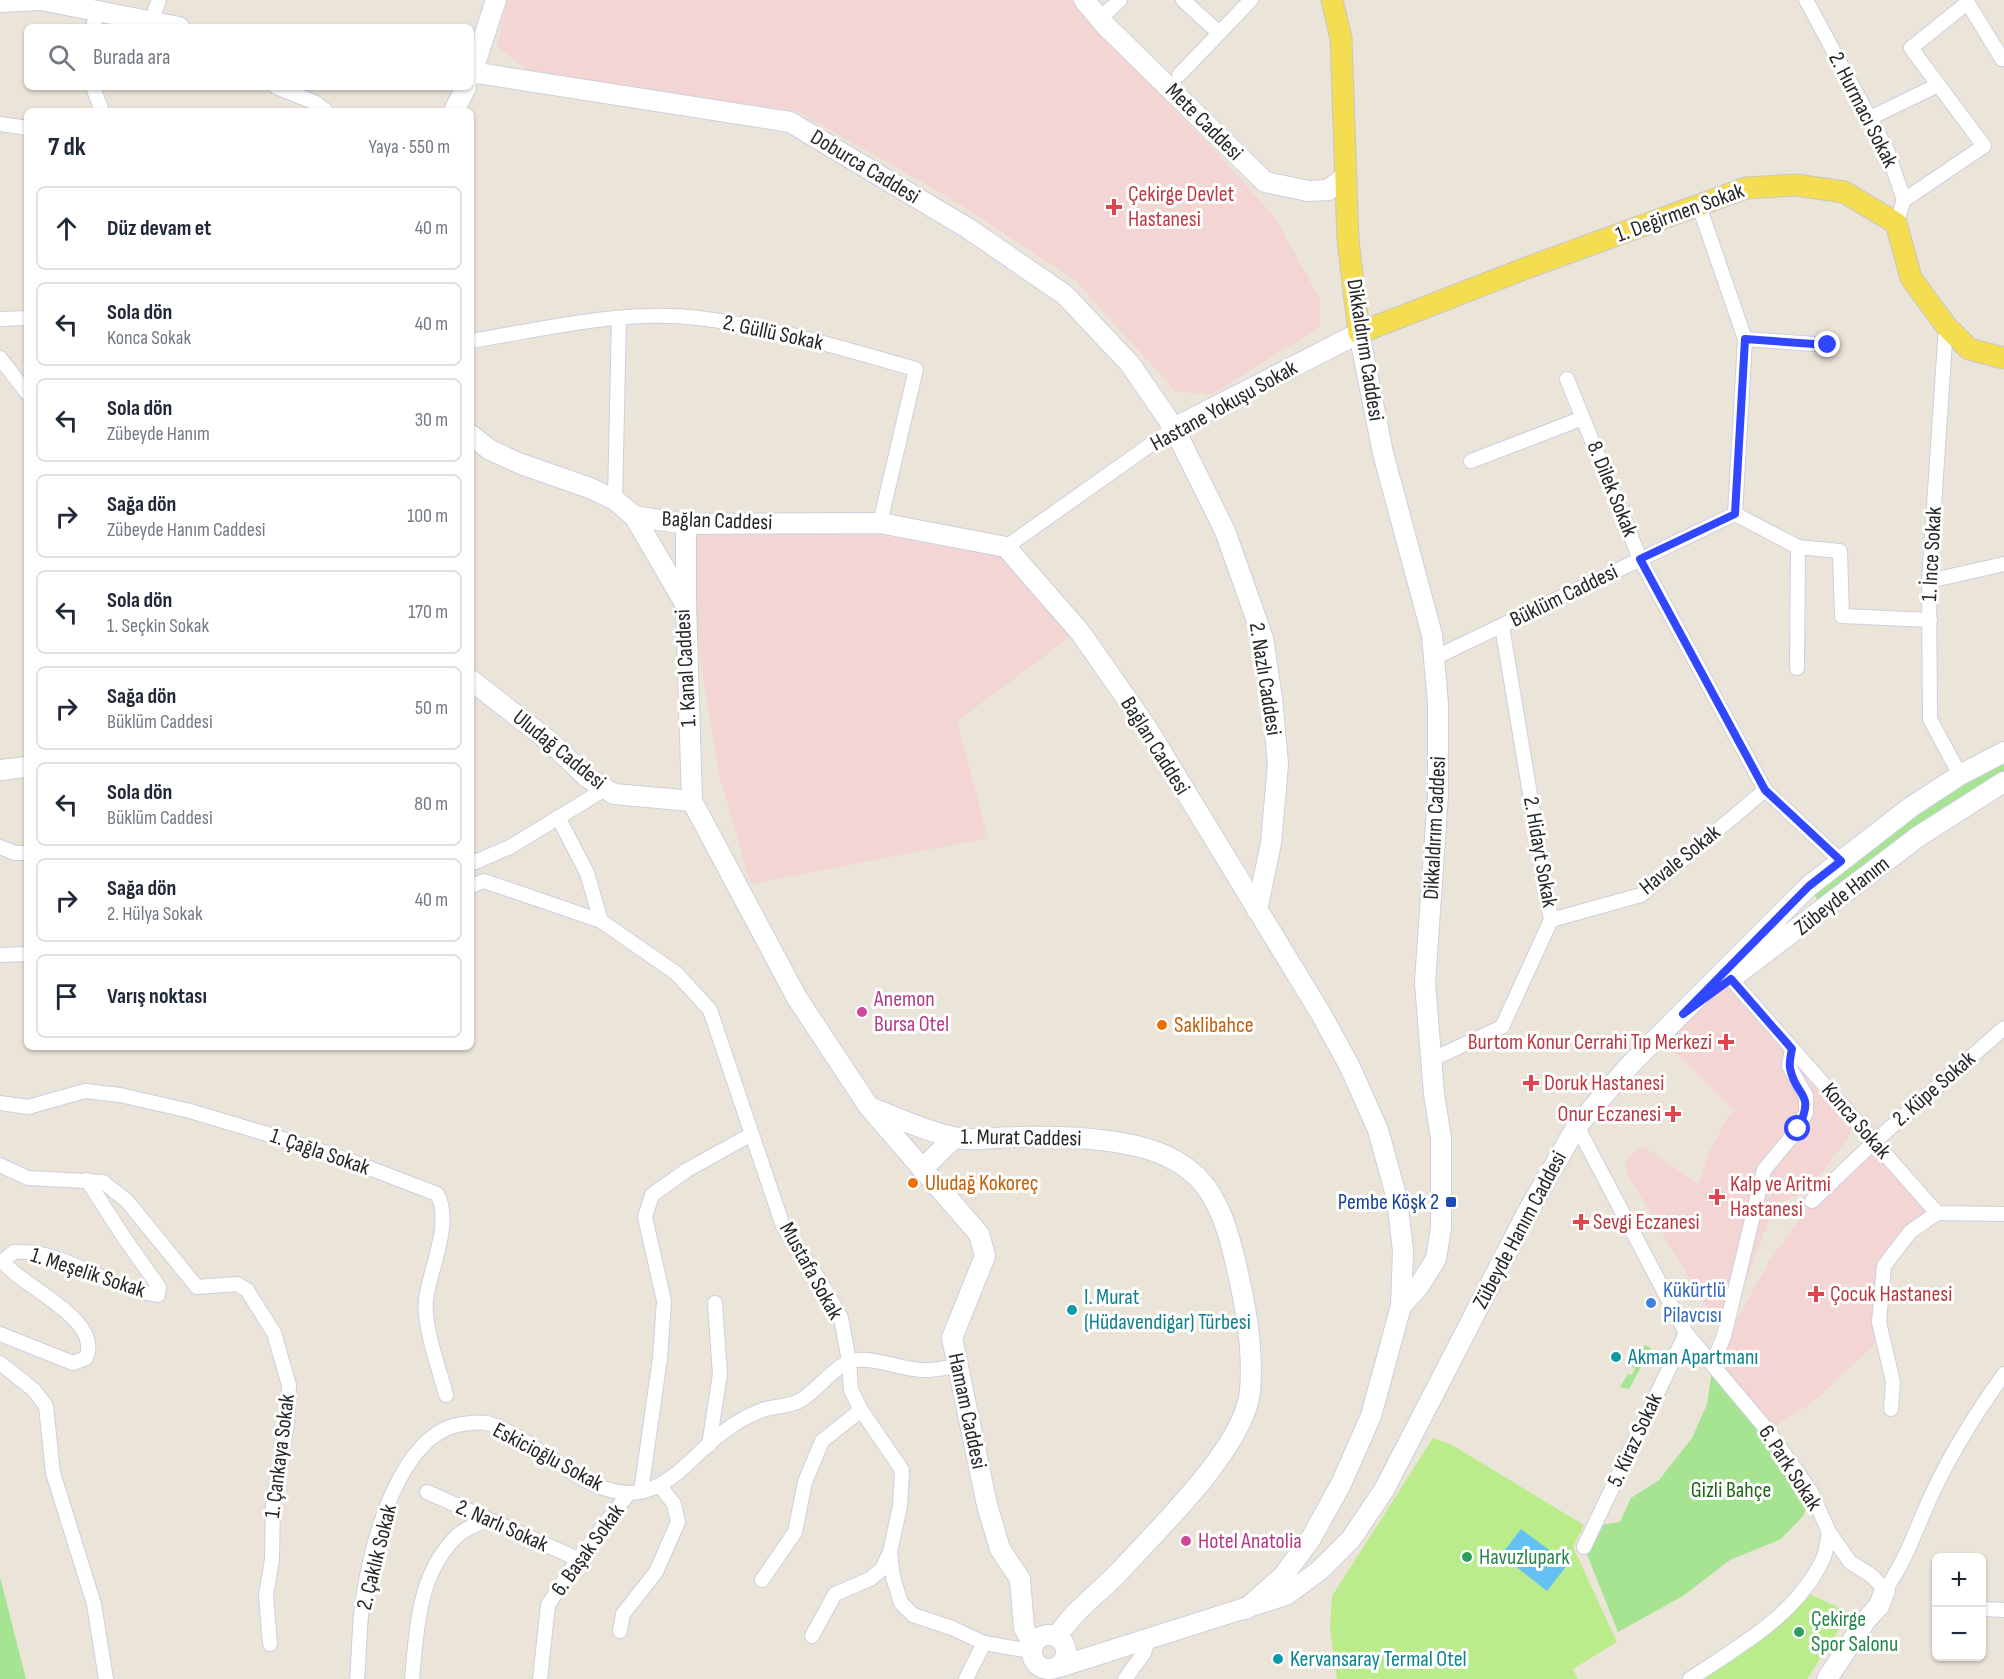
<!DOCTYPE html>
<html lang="tr">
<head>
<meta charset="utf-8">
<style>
  :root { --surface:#fff; --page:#f2f2f3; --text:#1f2937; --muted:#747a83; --line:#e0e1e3 }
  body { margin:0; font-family:"Sofia Sans Condensed",sans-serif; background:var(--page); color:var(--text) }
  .controls { position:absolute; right:18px; bottom:18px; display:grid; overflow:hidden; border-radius:9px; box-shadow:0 2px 4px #0004 }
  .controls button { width:54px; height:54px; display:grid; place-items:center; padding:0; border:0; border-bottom:2px solid var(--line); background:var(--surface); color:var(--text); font:30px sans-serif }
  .stop { position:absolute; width:18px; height:18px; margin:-14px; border:4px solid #3046ff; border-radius:50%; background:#fff }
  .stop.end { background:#3046ff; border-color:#fff; box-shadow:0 2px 6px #0008 }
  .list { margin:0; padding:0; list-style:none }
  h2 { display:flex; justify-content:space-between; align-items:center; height:78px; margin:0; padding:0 24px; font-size:26px }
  h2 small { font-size:20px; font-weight:400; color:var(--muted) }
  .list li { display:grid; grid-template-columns:39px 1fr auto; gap:18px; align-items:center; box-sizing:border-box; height:84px; margin:0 12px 12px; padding:0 12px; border:2px solid var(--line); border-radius:9px }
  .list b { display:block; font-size:22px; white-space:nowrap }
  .list p { margin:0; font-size:20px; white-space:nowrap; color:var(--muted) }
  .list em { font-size:20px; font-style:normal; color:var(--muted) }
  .icon { flex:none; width:33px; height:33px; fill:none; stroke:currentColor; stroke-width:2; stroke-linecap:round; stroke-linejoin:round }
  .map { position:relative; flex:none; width:2004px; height:1679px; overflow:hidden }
  .search { position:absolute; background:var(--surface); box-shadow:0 2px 4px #0004; left:24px; top:24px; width:450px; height:66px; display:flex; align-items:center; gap:15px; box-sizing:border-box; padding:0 21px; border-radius:9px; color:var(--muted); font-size:22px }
  .panel { position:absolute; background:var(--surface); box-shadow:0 2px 4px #0004; left:24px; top:108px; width:450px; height:942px; border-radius:9px }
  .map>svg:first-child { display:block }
  .medical { fill:#f3d5d4 }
  .green { fill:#a7e491 }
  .pitch { fill:#bbec8c }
  .water { fill:#65c1f2 }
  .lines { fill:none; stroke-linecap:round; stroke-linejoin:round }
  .street-casing { stroke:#cdcfe1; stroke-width:16 }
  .secondary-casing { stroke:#cdcfe1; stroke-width:22 }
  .primary-casing { stroke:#c7c7c7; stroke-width:23 }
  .street { stroke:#fff; stroke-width:14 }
  .secondary { stroke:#fff; stroke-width:20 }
  .primary { stroke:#f5dd52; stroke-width:21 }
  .route { stroke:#3046ff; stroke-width:8 }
  .health-dot { fill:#e0444e; stroke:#fff; stroke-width:2 }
  .hotel-dot { fill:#d1479c; stroke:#fff; stroke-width:2 }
  .food-dot { fill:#e8710a; stroke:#fff; stroke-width:2 }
  .transit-dot { fill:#1a4fb4; stroke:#fff; stroke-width:2 }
  .shop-dot { fill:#3f7fe0; stroke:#fff; stroke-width:2 }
  .culture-dot { fill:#0f9aa8; stroke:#fff; stroke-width:2 }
  .leisure-dot { fill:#2e9e5b; stroke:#fff; stroke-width:2 }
  .labels { text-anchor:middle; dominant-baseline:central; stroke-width:6; stroke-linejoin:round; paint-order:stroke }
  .street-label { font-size:22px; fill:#272727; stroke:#fff }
  .health-label { font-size:22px; fill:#be3a42; stroke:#fff; text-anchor:start }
  .hotel-label { font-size:22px; fill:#b23c85; stroke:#fff; text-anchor:start }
  .food-label { font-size:22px; fill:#c56008; stroke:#fff; text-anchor:start }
  .transit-label { font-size:22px; fill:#164399; stroke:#fff; text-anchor:end }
  .shop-label { font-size:22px; fill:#366cbe; stroke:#fff; text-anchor:start }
  .culture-label { font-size:22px; fill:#0d838f; stroke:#fff; text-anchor:start }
  .park-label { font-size:22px; fill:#206516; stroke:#fff }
  .leisure-label { font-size:22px; fill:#27864d; stroke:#fff; text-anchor:start }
</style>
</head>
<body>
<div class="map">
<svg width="2004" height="1679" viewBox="0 0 2004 1679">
  <rect width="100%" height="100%" fill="#ebe4d8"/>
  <g class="medical">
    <path d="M 507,0 L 1070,0 L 1218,154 L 1276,219 L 1320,300 L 1320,327 L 1212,394 L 1176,392 L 1075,280 L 945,195 L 798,112 L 529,71 L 497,47 Z"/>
    <path d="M 694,531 L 880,535 L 1000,556 L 1070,637 L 957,721 L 988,838 L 751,884 L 719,775 L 696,632 Z"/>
    <path d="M 1731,979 L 1858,1124 L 1810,1189 L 1775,1205 L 1724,1336 L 1626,1172 L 1626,1161 L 1640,1147 L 1651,1151 L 1698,1184 L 1709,1153 L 1726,1120 L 1734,1111 L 1660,1036 L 1683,1014 Z"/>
    <path d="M 1874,1142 L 1937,1213 L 1884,1266 L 1874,1345 L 1813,1402 L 1768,1431 L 1713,1363 L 1770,1260 L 1812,1201 Z"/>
  </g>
  <g class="green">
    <path d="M 2004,752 L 2004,784 L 1824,911 L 1809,886 Z"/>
    <path d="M 1645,1345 L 1651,1348 L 1629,1389 L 1620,1387 L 1628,1374 L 1632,1375 L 1635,1369 L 1631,1366 L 1633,1363 L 1637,1366 L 1642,1359 L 1638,1356 Z"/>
    <path d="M 1713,1363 L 1810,1490 L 1804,1515 L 1781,1539 L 1730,1560 L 1683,1596 L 1618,1632 L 1584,1547 L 1594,1526 L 1620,1522 L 1631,1498 L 1659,1480 L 1692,1438 L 1707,1404 Z"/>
    <path d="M 0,1577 L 26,1679 L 0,1679 Z"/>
  </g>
  <g class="pitch">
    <path d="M 1433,1438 L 1452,1445 L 1584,1525 L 1573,1547 L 1617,1642 L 1573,1669 L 1578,1679 L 1337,1679 L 1330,1628 L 1332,1596 Z"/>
    <path d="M 1803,1591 L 1850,1613 L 1807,1679 L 1690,1679 Z"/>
  </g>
  <path class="water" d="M 1521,1529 L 1568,1564 L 1547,1591 L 1501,1555 Z"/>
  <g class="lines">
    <defs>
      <g id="street">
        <path d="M 1183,0 L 1219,33"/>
        <path d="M 1806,0 L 1887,150 L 1904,200 L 1896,223"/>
        <path d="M 1966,0 L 2002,59"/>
        <path d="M 1106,13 L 1120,0"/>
        <path d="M 151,21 L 159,0"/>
        <path d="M 93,27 L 97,12"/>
        <path d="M 1179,75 L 1251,0"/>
        <path d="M 93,87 L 102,111"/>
        <path d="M 276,87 L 316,103 L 326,111"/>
        <path d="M 1870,118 L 1938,85"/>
        <path d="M 0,124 L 27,128"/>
        <path d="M 1904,200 L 1984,146 L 1911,48 L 1967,3"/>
        <path d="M 0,319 L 27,318"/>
        <path d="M 1946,326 L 1929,581 L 1930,719 L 1960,775"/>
        <path d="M 1745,339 L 1828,345"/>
        <path d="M 471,341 C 545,329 623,309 698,318 C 771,326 844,349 916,369 L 880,523"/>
        <path d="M 0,358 L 27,393"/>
        <path d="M 1567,379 L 1640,559 L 1765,790 L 1841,861"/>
        <path d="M 1471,461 L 1583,418"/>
        <path d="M 615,500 L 619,318"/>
        <path d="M 1735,514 L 1798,547 L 1840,551 L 1842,616 L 1930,620"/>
        <path d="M 1006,547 L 1174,428"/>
        <path d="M 1929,581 L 2004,564"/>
        <path d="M 1434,658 L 1735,514 L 1745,339 L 1699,206"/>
        <path d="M 1797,668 L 1798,547"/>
        <path d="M 558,817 L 587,873 L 601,921 L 676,973 L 710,1010 L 783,1226 L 820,1281 L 841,1318 L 849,1361 L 851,1390 L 861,1410 L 902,1470 L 900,1506 L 890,1552 L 893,1577 L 901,1603 L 913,1615 L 952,1628 L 984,1643 L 1031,1651"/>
        <path d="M 0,847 L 15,853 L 27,853"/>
        <path d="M 471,859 L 475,862 L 510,847 L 605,789"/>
        <path d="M 471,886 L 484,881 L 601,921"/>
        <path d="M 1551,920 L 1641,895 L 1765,790"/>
        <path d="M 0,955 L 27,954"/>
        <path d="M 1731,979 L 1937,1213 L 2004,1214"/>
        <path d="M 1431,1060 L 1502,1027 L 1551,920 L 1502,626"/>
        <path d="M 0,1103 L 28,1107 L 85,1091 L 120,1095 L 190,1111 L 267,1134 L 351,1161 L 437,1194 C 453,1222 430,1269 426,1299 C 423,1326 439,1368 446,1395"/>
        <path d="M 1577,1126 L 1686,1333 L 1768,1431 L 1810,1490 L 1829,1532 L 1850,1562 L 1872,1576 L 1885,1590 C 1907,1559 1916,1528 1932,1494 C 1952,1451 1976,1413 2004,1374"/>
        <path d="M 0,1165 L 28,1178 L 103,1182 L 127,1201 L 197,1287 L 237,1284 L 247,1290 L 274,1333 L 289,1385 L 287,1424 L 273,1502 L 272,1560 L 266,1595 L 270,1644"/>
        <path d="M 1812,1201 L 1874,1142 L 2004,1028"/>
        <path d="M 0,1334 L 73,1363 L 86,1358 C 103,1320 24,1287 6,1265 L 4,1260 L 14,1252 C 64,1249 108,1289 158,1295 L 159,1287 L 123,1236 L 87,1180"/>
        <path d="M 0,1363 L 34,1390 L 46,1406 L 53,1473 L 94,1604 L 106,1679"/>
        <path d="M 1713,1363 L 1724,1336 L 1764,1170 L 1798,1129 L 1806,1112 L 1806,1096 L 1789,1066 L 1792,1049"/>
        <path d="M 1891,1409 L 1893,1382 L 1879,1322 L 1884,1266 L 1910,1232 L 1937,1213"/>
        <path d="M 709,1445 L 720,1374 L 715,1303"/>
        <path d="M 427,1492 L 578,1559"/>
        <path d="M 641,1492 L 660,1358 L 664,1301 L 645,1217 L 652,1195 L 687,1170 L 752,1134"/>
        <path d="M 1584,1547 L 1686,1333"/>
        <path d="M 762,1580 L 795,1532 L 805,1482 L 822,1441 L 861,1410"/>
        <path d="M 1986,1609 L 2004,1610"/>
        <path d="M 620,1631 L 623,1614 L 656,1572 L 678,1522 L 674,1504 L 660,1486"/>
        <path d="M 812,1636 L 835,1594 L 870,1579 L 882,1569 L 890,1552"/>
        <path d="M 357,1679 C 359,1658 359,1637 361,1616 C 366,1560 396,1432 463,1424 C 471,1423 483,1421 490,1424 C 538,1439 592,1505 644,1491 C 678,1482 698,1449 726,1430 C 737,1422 753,1413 766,1409 C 777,1406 791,1406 801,1400 C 815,1392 837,1364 851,1361 C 874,1356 899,1369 922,1370 C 934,1371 947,1367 958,1366"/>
        <path d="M 412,1679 C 417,1627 418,1574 457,1536 C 464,1529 477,1524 486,1520"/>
        <path d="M 540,1679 L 548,1605 L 578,1559 L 629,1493"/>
        <path d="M 966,1679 L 984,1643"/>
        <path d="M 1125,1679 L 1144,1653 L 1149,1637"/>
        <path d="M 1690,1679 C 1739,1646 1797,1615 1823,1559 C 1827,1551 1827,1540 1829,1532"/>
      </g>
      <g id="secondary">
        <path d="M 41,0 L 179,27"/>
        <path d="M 1084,0 L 1106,26 L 1265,182 L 1308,191 L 1328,190 L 1345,177"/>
        <path d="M 0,2 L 40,0"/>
        <path d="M 471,72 L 790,122 L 969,229 L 1065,295 L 1130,364 L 1174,428 L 1225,531 L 1263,638 L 1272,698 L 1278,764 L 1271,843 L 1257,910"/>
        <path d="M 471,76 L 496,0"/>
        <path d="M 454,111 L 466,87"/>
        <path d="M 1174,428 L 1359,333 L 1383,453 L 1432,635 L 1438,704 L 1438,795 L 1425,983 L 1434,1094 L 1441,1138 L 1441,1228 L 1436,1259 L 1419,1286 L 1401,1306 L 1371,1416 L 1341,1484 L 1310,1540 L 1283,1576 L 1246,1609"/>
        <path d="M 471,435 L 490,450 L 521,464 L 590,488 L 615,500 L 634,516 L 686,605 L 692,801 L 797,998 L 869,1107 L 979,1234 L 985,1256 L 952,1338 L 987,1505 L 1000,1549 L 1020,1579 L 1024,1628 L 1033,1645"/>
        <path d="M 634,516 L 686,524 L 880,523 L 1006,547 L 1080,632 L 1145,725 L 1321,1014 L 1350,1067 L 1378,1130 L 1397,1199 L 1403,1251 L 1401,1306"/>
        <path d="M 686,524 L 686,602"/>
        <path d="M 471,680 L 549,741 L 588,778 L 614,794 L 692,801"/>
        <path d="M 0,770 L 27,767"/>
        <path d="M 1733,977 L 1919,836 L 2004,782"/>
        <path d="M 872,1108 C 898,1118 925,1131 953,1137 C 972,1142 997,1137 1016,1137 C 1057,1136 1097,1137 1137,1146 C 1198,1161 1219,1194 1233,1252 C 1244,1297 1254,1345 1250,1391 C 1245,1447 1157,1530 1119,1572 C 1098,1594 1073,1611 1057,1637"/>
        <path d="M 922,1169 L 954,1138"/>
        <circle cx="1049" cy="1652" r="17"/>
        <path d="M 1059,1667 L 1286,1595 L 1320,1570 L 1351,1539 L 1384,1490 L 1527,1213 L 1577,1126 L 1628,1067 L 1809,886 L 1911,807 L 1960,775 L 2004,752"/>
        <path d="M 1827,1679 L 1866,1620 L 1879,1606 L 1885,1590"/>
      </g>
      <path id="primary" d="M 1332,0 L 1341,38 L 1348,240 L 1359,333 L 1529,267 L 1746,188 L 1796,185 L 1844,192 L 1896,223 L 1911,278 L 1946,326 L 1969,349 L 2004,358"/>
    </defs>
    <use href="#street" class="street-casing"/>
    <use href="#secondary" class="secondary-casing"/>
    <use href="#primary" class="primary-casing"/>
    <use href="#street" class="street"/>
    <use href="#secondary" class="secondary"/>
    <use href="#primary" class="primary"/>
  </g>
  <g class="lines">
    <path class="route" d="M 1798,1129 C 1816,1090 1796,1099 1790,1068 C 1789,1062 1791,1054 1792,1049 L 1731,979 L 1683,1014 L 1809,886 L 1841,861 L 1765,790 L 1640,559 L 1735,514 L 1745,339 L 1828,345"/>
  </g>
  <g class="health-dot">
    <path d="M1111 198h6v6h6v6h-6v6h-6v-6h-6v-6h6z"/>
    <path d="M1723 1033h6v6h6v6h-6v6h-6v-6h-6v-6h6z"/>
    <path d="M1528 1074h6v6h6v6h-6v6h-6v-6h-6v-6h6z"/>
    <path d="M1670 1105h6v6h6v6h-6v6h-6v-6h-6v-6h6z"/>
    <path d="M1714 1188h6v6h6v6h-6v6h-6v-6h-6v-6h6z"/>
    <path d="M1578 1213h6v6h6v6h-6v6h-6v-6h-6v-6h6z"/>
    <path d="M1813 1285h6v6h6v6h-6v6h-6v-6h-6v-6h6z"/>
  </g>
  <g class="hotel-dot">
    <circle cx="862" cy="1012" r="6"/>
    <circle cx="1186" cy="1541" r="6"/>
  </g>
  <g class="food-dot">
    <circle cx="1162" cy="1025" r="6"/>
    <circle cx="913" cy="1183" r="6"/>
  </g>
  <rect class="transit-dot" x="1445" y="1196" width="12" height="12" rx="3"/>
  <circle class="shop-dot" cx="1651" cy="1303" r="6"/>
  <g class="culture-dot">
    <circle cx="1072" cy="1310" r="6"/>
    <circle cx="1616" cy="1357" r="6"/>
    <circle cx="1278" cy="1659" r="6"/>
  </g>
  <g class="leisure-dot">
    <circle cx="1467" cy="1557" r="6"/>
    <circle cx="1799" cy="1632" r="6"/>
  </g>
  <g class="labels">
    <g class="street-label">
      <text transform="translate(1863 110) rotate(63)">2. Hurmacı Sokak</text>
      <text transform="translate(1204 122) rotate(45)">Mete Caddesi</text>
      <text transform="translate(865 167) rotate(31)">Doburca Caddesi</text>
      <text transform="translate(1680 213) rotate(-20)">1. Değirmen Sokak</text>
      <text transform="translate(773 333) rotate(12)">2. Güllü Sokak</text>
      <text transform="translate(1365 350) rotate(81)">Dikkaldırım Caddesi</text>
      <text transform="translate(1224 406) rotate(-29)">Hastane Yokuşu Sokak</text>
      <text transform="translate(1612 489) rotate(68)">8. Dilek Sokak</text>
      <text transform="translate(717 521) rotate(2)">Bağlan Caddesi</text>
      <text transform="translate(1932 554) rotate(-87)">1. İnce Sokak</text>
      <text transform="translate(1564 596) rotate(-26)">Büklüm Caddesi</text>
      <text transform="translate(686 668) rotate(-93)">1. Kanal Caddesi</text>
      <text transform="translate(1265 679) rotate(81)">2. Nazlı Caddesi</text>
      <text transform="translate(1155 746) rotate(58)">Bağlan Caddesi</text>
      <text transform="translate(559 750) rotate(39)">Uludağ Caddesi</text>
      <text transform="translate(1435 828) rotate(-87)">Dikkaldırım Caddesi</text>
      <text transform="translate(1540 852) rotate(80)">2. Hidayt Sokak</text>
      <text transform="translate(1680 860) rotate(-39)">Havale Sokak</text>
      <text transform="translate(1842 896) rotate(-38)">Zübeyde Hanım</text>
      <text transform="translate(1934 1089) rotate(-41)">2. Küpe Sokak</text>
      <text transform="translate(1856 1121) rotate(49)">Konca Sokak</text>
      <text transform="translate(1021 1138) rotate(1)">1. Murat Caddesi</text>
      <text transform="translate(320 1152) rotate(19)">1. Çağla Sokak</text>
      <text transform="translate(1520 1230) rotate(-62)">Zübeyde Hanım Caddesi</text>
      <text transform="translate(811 1271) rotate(61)">Mustafa Sokak</text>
      <text transform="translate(88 1273) rotate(18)">1. Meşelik Sokak</text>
      <text transform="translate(967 1411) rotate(78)">Hamam Caddesi</text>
      <text transform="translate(1635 1440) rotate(-65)">5. Kiraz Sokak</text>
      <text transform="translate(280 1456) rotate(-83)">1. Çankaya Sokak</text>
      <text transform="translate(548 1457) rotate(28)">Eskicioğlu Sokak</text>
      <text transform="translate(1790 1468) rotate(57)">6. Park Sokak</text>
      <text transform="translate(502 1526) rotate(24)">2. Narlı Sokak</text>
      <text transform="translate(588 1550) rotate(-54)">6. Başak Sokak</text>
      <text transform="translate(377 1557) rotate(-76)">2. Çaklık Sokak</text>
    </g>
    <g class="health-label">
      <text x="1128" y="194">Çekirge Devlet<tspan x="1128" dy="25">Hastanesi</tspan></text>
      <text x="1712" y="1042" text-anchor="end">Burtom Konur Cerrahi Tıp Merkezi</text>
      <text x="1544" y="1083">Doruk Hastanesi</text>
      <text x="1661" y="1114" text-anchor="end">Onur Eczanesi</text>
      <text x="1730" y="1184">Kalp ve Aritmi<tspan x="1730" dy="25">Hastanesi</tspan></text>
      <text x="1593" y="1222">Sevgi Eczanesi</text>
      <text x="1830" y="1294">Çocuk Hastanesi</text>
    </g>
    <g class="hotel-label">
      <text x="874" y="999">Anemon<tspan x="874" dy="25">Bursa Otel</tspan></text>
      <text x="1198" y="1541">Hotel Anatolia</text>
    </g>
    <g class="food-label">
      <text x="1174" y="1025">Saklibahce</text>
      <text x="925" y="1183">Uludağ Kokoreç</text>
    </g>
    <g class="transit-label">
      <text x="1439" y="1202">Pembe Köşk 2</text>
    </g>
    <g class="shop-label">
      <text x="1663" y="1290">Kükürtlü<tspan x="1663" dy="25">Pilavcısı</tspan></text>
    </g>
    <g class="culture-label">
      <text x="1084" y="1297">I. Murat<tspan x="1084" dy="25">(Hüdavendigar) Türbesi</tspan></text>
      <text x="1628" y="1357">Akman Apartmanı</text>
      <text x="1290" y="1659">Kervansaray Termal Otel</text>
    </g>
    <g class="park-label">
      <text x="1731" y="1490">Gizli Bahçe</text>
    </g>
    <g class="leisure-label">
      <text x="1479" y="1557">Havuzlupark</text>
      <text x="1811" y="1619">Çekirge<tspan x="1811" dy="25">Spor Salonu</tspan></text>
    </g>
  </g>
</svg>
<div class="controls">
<button>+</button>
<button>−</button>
</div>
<div class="stop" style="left:1798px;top:1129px"></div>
<div class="stop end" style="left:1828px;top:345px"></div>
<div class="search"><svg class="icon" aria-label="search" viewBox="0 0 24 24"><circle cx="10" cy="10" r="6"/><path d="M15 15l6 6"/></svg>Burada ara</div>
<section class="panel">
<h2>7 dk<small>Yaya · 550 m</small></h2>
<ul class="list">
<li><svg class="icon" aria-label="ahead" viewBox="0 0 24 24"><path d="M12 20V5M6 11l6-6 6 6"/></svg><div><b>Düz devam et</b></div><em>40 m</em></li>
<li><svg class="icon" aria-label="left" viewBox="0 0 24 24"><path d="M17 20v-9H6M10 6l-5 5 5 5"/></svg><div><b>Sola dön</b><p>Konca Sokak</p></div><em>40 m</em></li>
<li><svg class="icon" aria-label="left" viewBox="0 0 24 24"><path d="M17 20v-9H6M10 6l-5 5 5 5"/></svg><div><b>Sola dön</b><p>Zübeyde Hanım</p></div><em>30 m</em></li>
<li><svg class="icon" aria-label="right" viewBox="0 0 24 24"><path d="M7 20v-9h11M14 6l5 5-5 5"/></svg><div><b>Sağa dön</b><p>Zübeyde Hanım Caddesi</p></div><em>100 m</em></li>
<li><svg class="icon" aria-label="left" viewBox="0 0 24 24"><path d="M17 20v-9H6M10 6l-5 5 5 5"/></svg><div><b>Sola dön</b><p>1. Seçkin Sokak</p></div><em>170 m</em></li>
<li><svg class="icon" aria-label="right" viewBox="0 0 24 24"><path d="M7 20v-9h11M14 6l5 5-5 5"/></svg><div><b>Sağa dön</b><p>Büklüm Caddesi</p></div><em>50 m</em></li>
<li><svg class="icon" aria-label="left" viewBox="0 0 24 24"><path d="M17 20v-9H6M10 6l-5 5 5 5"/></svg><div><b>Sola dön</b><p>Büklüm Caddesi</p></div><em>80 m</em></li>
<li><svg class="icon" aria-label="right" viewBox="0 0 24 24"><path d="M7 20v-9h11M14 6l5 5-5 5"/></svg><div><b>Sağa dön</b><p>2. Hülya Sokak</p></div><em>40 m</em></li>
<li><svg class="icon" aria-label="arrive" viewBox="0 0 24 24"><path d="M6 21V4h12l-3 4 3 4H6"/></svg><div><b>Varış noktası</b></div></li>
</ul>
</section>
</div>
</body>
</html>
